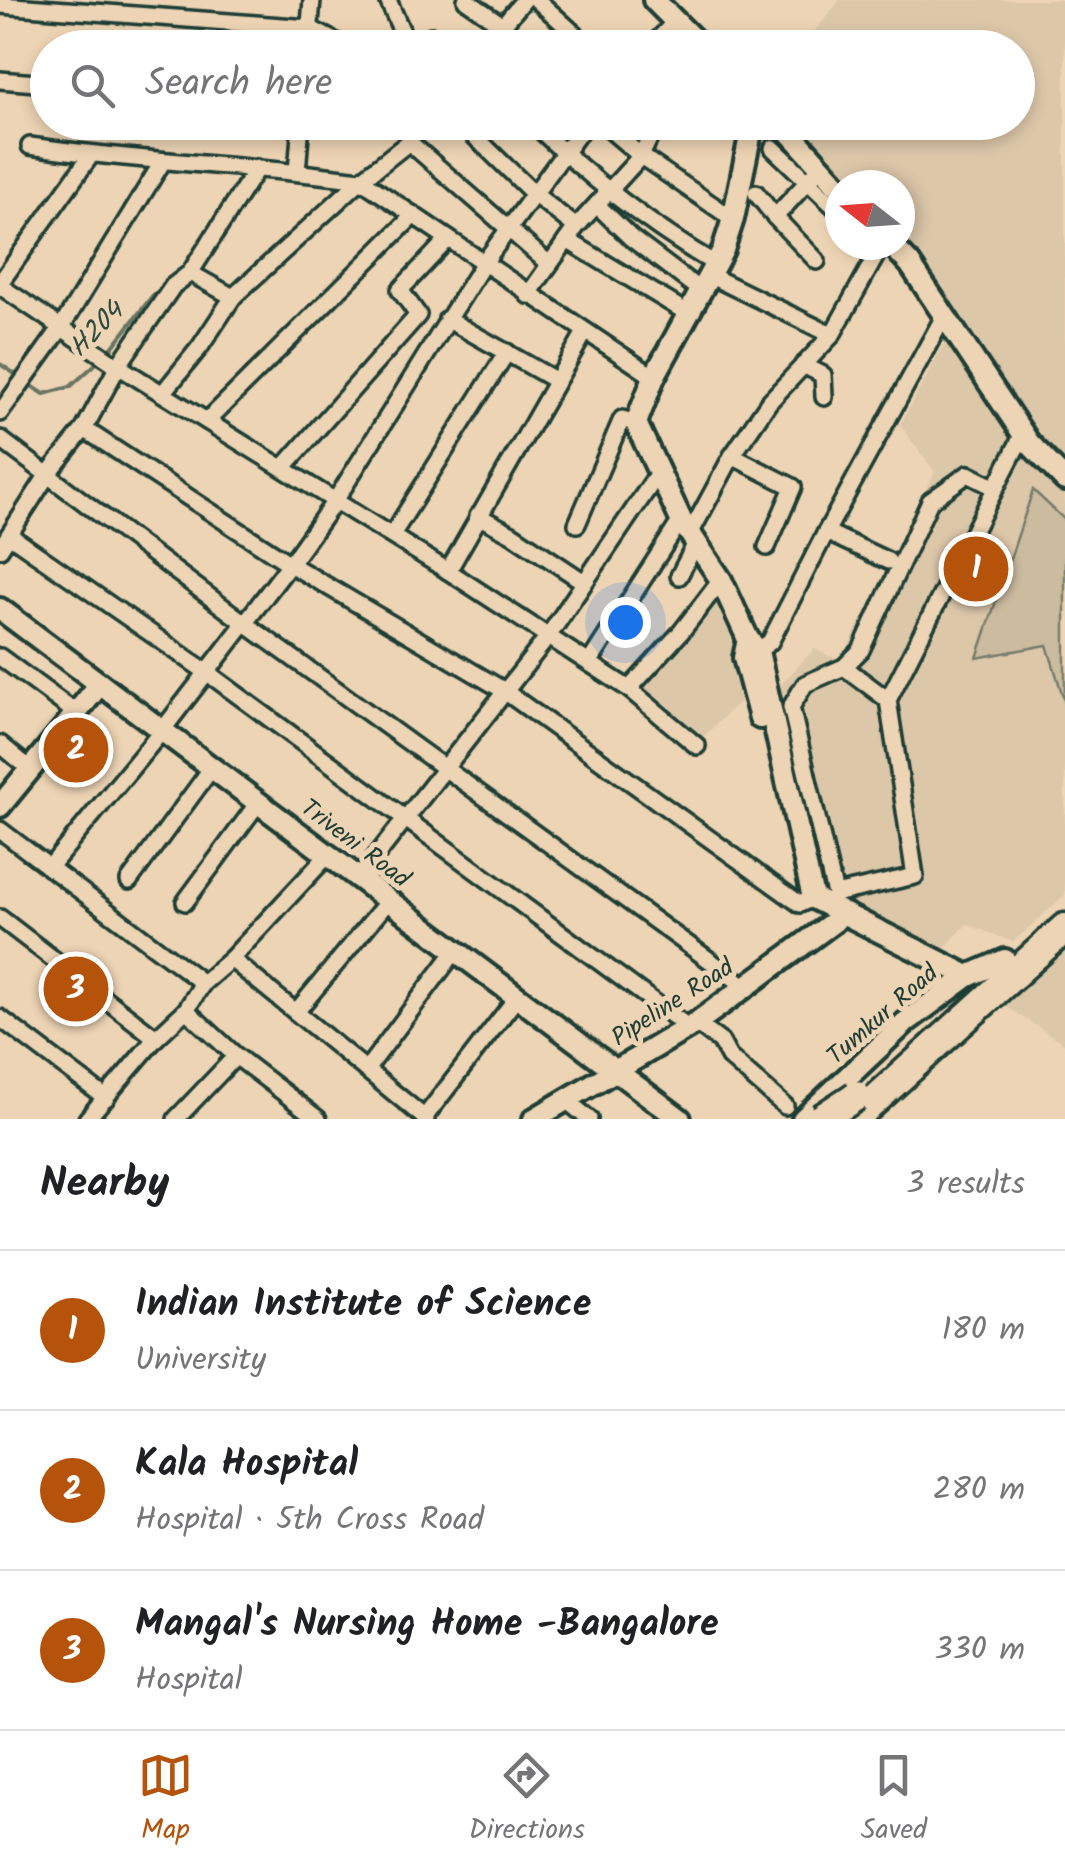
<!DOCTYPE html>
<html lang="en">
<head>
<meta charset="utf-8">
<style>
  :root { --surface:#fff; --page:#f6f6f6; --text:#202124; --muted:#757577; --line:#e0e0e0; --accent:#b45309 }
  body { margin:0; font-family:Kalam,sans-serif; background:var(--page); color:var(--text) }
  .compass { position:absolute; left:825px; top:170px; width:90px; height:90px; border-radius:50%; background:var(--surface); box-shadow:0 5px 15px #0003; rotate:287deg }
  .you { position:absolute; left:625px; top:622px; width:35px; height:35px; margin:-25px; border:8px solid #fff; border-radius:50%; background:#1a73e8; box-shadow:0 0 0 15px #1a73e833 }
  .badge { display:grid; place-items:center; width:65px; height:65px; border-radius:50%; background:var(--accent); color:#fff; font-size:32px; font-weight:700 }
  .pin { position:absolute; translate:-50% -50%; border:5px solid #fff; box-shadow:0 2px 10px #0006 }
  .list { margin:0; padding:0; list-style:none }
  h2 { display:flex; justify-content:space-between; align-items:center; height:130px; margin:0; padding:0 40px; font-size:42px }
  h2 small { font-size:32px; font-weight:400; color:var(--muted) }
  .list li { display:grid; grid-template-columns:65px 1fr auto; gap:30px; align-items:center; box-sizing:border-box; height:160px; padding:0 40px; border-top:2px solid var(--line) }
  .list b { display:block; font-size:38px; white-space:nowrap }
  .list p { margin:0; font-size:32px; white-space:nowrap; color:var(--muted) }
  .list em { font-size:32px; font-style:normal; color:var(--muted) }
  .icon { flex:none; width:55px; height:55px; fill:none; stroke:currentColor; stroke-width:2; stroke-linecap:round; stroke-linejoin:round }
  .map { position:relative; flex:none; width:1065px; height:1119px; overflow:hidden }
  .search { position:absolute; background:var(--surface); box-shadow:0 5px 15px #0003; left:30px; right:30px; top:30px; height:110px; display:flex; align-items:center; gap:25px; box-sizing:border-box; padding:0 35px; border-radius:55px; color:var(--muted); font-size:38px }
  .sheet { height:610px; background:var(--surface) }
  nav { display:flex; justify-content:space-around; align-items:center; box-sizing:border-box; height:140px; border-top:2px solid var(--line); background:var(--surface); font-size:28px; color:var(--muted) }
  nav a { display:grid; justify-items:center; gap:5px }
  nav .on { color:var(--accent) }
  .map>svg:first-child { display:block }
  .built { fill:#dcc7a9 }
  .green { fill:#cbbb9f; stroke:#757c6a; stroke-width:2.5 }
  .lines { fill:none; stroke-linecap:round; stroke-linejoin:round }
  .stream { stroke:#697463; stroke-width:4 }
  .street-casing { stroke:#1f3d34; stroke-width:22 }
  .secondary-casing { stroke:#1f3d34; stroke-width:28 }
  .highway-casing { stroke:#1f3d34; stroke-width:35 }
  .street { stroke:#edd4b4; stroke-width:15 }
  .secondary { stroke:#edd4b4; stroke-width:20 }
  .highway { stroke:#edd4b4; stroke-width:28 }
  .highway-bridge-casing { stroke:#1f3d34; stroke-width:35; stroke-linecap:butt }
  .highway-bridge { stroke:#edd4b4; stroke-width:28 }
  .labels { text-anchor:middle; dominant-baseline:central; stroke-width:10; stroke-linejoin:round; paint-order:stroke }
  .street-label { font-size:25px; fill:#1f3d34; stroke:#edd4b4 }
  .water-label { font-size:28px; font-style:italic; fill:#324b40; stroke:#edd4b4 }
</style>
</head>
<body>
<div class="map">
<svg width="1065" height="1119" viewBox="0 0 1065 1119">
  <rect width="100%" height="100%" fill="#edd4b4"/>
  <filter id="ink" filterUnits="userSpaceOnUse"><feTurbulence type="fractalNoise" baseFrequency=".01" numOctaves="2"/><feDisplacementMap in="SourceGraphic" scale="20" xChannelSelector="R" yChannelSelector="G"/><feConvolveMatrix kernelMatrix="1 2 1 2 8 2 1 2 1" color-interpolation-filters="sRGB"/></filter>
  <g filter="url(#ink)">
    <g class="built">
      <path d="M 840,0 L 1065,0 L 1065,463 L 1032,432 L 930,276 L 900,242 L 900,185 L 849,185 L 793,123 L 1018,122 L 1018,48 L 802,47 Z"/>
      <path d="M 947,339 L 1020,444 L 1065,490 L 1065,895 L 1013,942 L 967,924 L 938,955 L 819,896 L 773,693 L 814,649 L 841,661 L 935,472 L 900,425 Z"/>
      <path d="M 719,589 L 745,696 L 699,741 L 639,690 Z"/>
      <path d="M 1065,945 L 1065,1044 L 1005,1006 Z"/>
    </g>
    <path class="green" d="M 1033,490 L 1065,520 L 1065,703 L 1047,645 L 977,658 Z"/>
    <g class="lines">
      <g class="stream">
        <path d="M 107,354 L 153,295 L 162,290"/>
        <path d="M 0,364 L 21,378"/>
        <path d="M 29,384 L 44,394 L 70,387 L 100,360"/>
      </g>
      <defs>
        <g id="street">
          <path d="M 388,0 L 409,48"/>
          <path d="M 466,0 L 502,25 L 524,48"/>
          <path d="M 537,0 L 590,48"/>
          <path d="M 0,5 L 309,28 L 348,48"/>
          <path d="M 431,36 L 448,48"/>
          <path d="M 308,48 L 312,0"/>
          <path d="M 483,48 L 524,0"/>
          <path d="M 650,48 L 675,22"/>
          <path d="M 0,80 L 48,84"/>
          <path d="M 460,122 L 534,194 L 576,227"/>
          <path d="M 532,122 C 587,176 650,226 717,265"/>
          <path d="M 601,122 L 641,156 L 733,219"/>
          <path d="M 409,142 L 549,264"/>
          <path d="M 30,146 C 140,162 251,165 361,180 L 409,142 L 418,122"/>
          <path d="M 773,148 L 840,212"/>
          <path d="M 297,172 L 301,122"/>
          <path d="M 756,193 L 775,217"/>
          <path d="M 597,205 L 631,238 L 701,291"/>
          <path d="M 567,240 L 689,314"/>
          <path d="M 817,261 L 775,217 L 821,167"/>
          <path d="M 711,276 L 832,335 L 882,245"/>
          <path d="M 0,283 L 91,155"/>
          <path d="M 0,286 L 118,366 L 448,571 L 589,663 L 629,689 L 697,746"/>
          <path d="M 528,295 L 576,227 L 641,156 L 657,122"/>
          <path d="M 233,297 L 190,273 L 257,168"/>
          <path d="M 447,319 L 555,380"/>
          <path d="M 803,365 L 823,375 L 824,397"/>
          <path d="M 163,393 L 200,347 L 233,297 L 361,180 L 654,377"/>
          <path d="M 0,413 L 61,328 L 163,161"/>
          <path d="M 207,421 L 414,215"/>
          <path d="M 84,429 L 290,564 L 503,690 L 800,904 L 813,898"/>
          <path d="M 0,439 L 243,622 L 745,986"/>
          <path d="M 732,456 L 793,487 L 767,547"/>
          <path d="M 283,468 L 418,315 L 400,290 L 448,239"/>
          <path d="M 994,487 L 968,474 L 930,501 L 861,650 L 844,667 L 805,684 L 791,707 L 835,894 L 915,876 L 888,700 L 1023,434"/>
          <path d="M 478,516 L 512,534 L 584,582"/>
          <path d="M 577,524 L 622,419 L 636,423"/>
          <path d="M 826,532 L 888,561"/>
          <path d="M 690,534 L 732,456 L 769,402 L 832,335"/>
          <path d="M 9,535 L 205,671 L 688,1027"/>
          <path d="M 392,535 L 507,352"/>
          <path d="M 0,549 L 48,474 L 84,429 L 118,366 L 173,286 L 190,273"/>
          <path d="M 448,571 L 585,332"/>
          <path d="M 679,576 L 696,543"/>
          <path d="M 753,654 L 770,642 L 826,532 L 943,318"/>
          <path d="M 0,657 L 76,713"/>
          <path d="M 589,663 L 681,520"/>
          <path d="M 844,667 L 888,700"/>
          <path d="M 629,689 L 681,632 L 721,580"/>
          <path d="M 0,744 L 30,769"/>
          <path d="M 0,830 L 203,983"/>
          <path d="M 49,868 L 161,732 L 290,564 L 335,501 L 483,264 L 587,122"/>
          <path d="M 359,878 L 547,638 L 659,472"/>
          <path d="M 129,881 L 211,769"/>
          <path d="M 185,902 L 258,803"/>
          <path d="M 0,918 L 156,1038"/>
          <path d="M 231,959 L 426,1119"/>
          <path d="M 186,1010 L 236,1056 L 318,1119"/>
          <path d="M 296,1012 L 389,900"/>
          <path d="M 0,1018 L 106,1098"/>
          <path d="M 696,1023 L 721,1042 L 729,1057 L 785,1106"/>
          <path d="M 366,1070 L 456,950"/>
          <path d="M 565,1099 L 589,1119"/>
          <path d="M 424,1118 L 518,996"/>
          <path d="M 87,1119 L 156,1038 L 186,1010 L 203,983 L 231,959 L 328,855"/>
          <path d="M 176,1119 L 236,1056"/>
        </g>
        <g id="secondary">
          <path d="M 654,0 L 702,48"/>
          <path d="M 753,122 L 733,219 L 723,250 L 654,377 L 636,423 L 681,520 L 721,580 L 748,639 L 758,651 L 813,898 L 968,976"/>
          <path d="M 780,122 L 840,188"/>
          <path d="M 892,245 L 910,264 L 1029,443 L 1065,480"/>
          <path d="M 0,609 L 680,1119"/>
          <path d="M 748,639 L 744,658 L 760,718"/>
          <path d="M 0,806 L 100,684"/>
          <path d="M 534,1119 L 696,1023 L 835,921"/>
          <path d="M 803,1119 L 906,1022 L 968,976 L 1005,960"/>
        </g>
        <path id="highway" d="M 854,1119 L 1065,928"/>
      </defs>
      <use href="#street" class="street-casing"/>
      <use href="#secondary" class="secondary-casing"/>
      <use href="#highway" class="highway-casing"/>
      <use href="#street" class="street"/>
      <use href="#secondary" class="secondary"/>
      <use href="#highway" class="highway"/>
      <defs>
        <path id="highway-bridge" d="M 821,1119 L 856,1096"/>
      </defs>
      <use href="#highway-bridge" class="highway-bridge-casing"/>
      <use href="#highway-bridge" class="highway-bridge"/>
    </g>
  </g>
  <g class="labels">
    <g class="street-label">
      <text transform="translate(355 844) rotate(37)">Triveni Road</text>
      <text transform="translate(673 1003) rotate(-33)">Pipeline Road</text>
      <text transform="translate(883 1015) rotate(-41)">Tumkur Road</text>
    </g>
    <g class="water-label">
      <text transform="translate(97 330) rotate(-46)">H204</text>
    </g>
  </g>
</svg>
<svg class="compass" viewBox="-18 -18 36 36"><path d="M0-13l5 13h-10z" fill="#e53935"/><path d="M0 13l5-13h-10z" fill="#757577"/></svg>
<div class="you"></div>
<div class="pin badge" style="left:976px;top:569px">1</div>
<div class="pin badge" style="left:76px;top:750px">2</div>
<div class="pin badge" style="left:76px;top:989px">3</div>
<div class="search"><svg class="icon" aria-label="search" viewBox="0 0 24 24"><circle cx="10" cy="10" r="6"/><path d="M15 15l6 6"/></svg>Search here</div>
</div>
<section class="sheet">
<h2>Nearby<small>3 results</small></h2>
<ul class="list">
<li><span class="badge">1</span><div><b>Indian Institute of Science</b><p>University</p></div><em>180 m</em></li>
<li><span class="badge">2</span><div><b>Kala Hospital</b><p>Hospital · 5th Cross Road</p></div><em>280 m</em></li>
<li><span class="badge">3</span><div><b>Mangal's Nursing Home -Bangalore</b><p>Hospital</p></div><em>330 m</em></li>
</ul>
</section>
<nav>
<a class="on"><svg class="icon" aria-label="map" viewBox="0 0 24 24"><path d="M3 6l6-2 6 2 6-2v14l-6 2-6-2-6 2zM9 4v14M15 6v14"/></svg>Map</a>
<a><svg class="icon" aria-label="directions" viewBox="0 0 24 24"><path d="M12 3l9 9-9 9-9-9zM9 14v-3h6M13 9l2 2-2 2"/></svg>Directions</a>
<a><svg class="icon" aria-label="saved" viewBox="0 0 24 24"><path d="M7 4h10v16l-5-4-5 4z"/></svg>Saved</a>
</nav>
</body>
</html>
